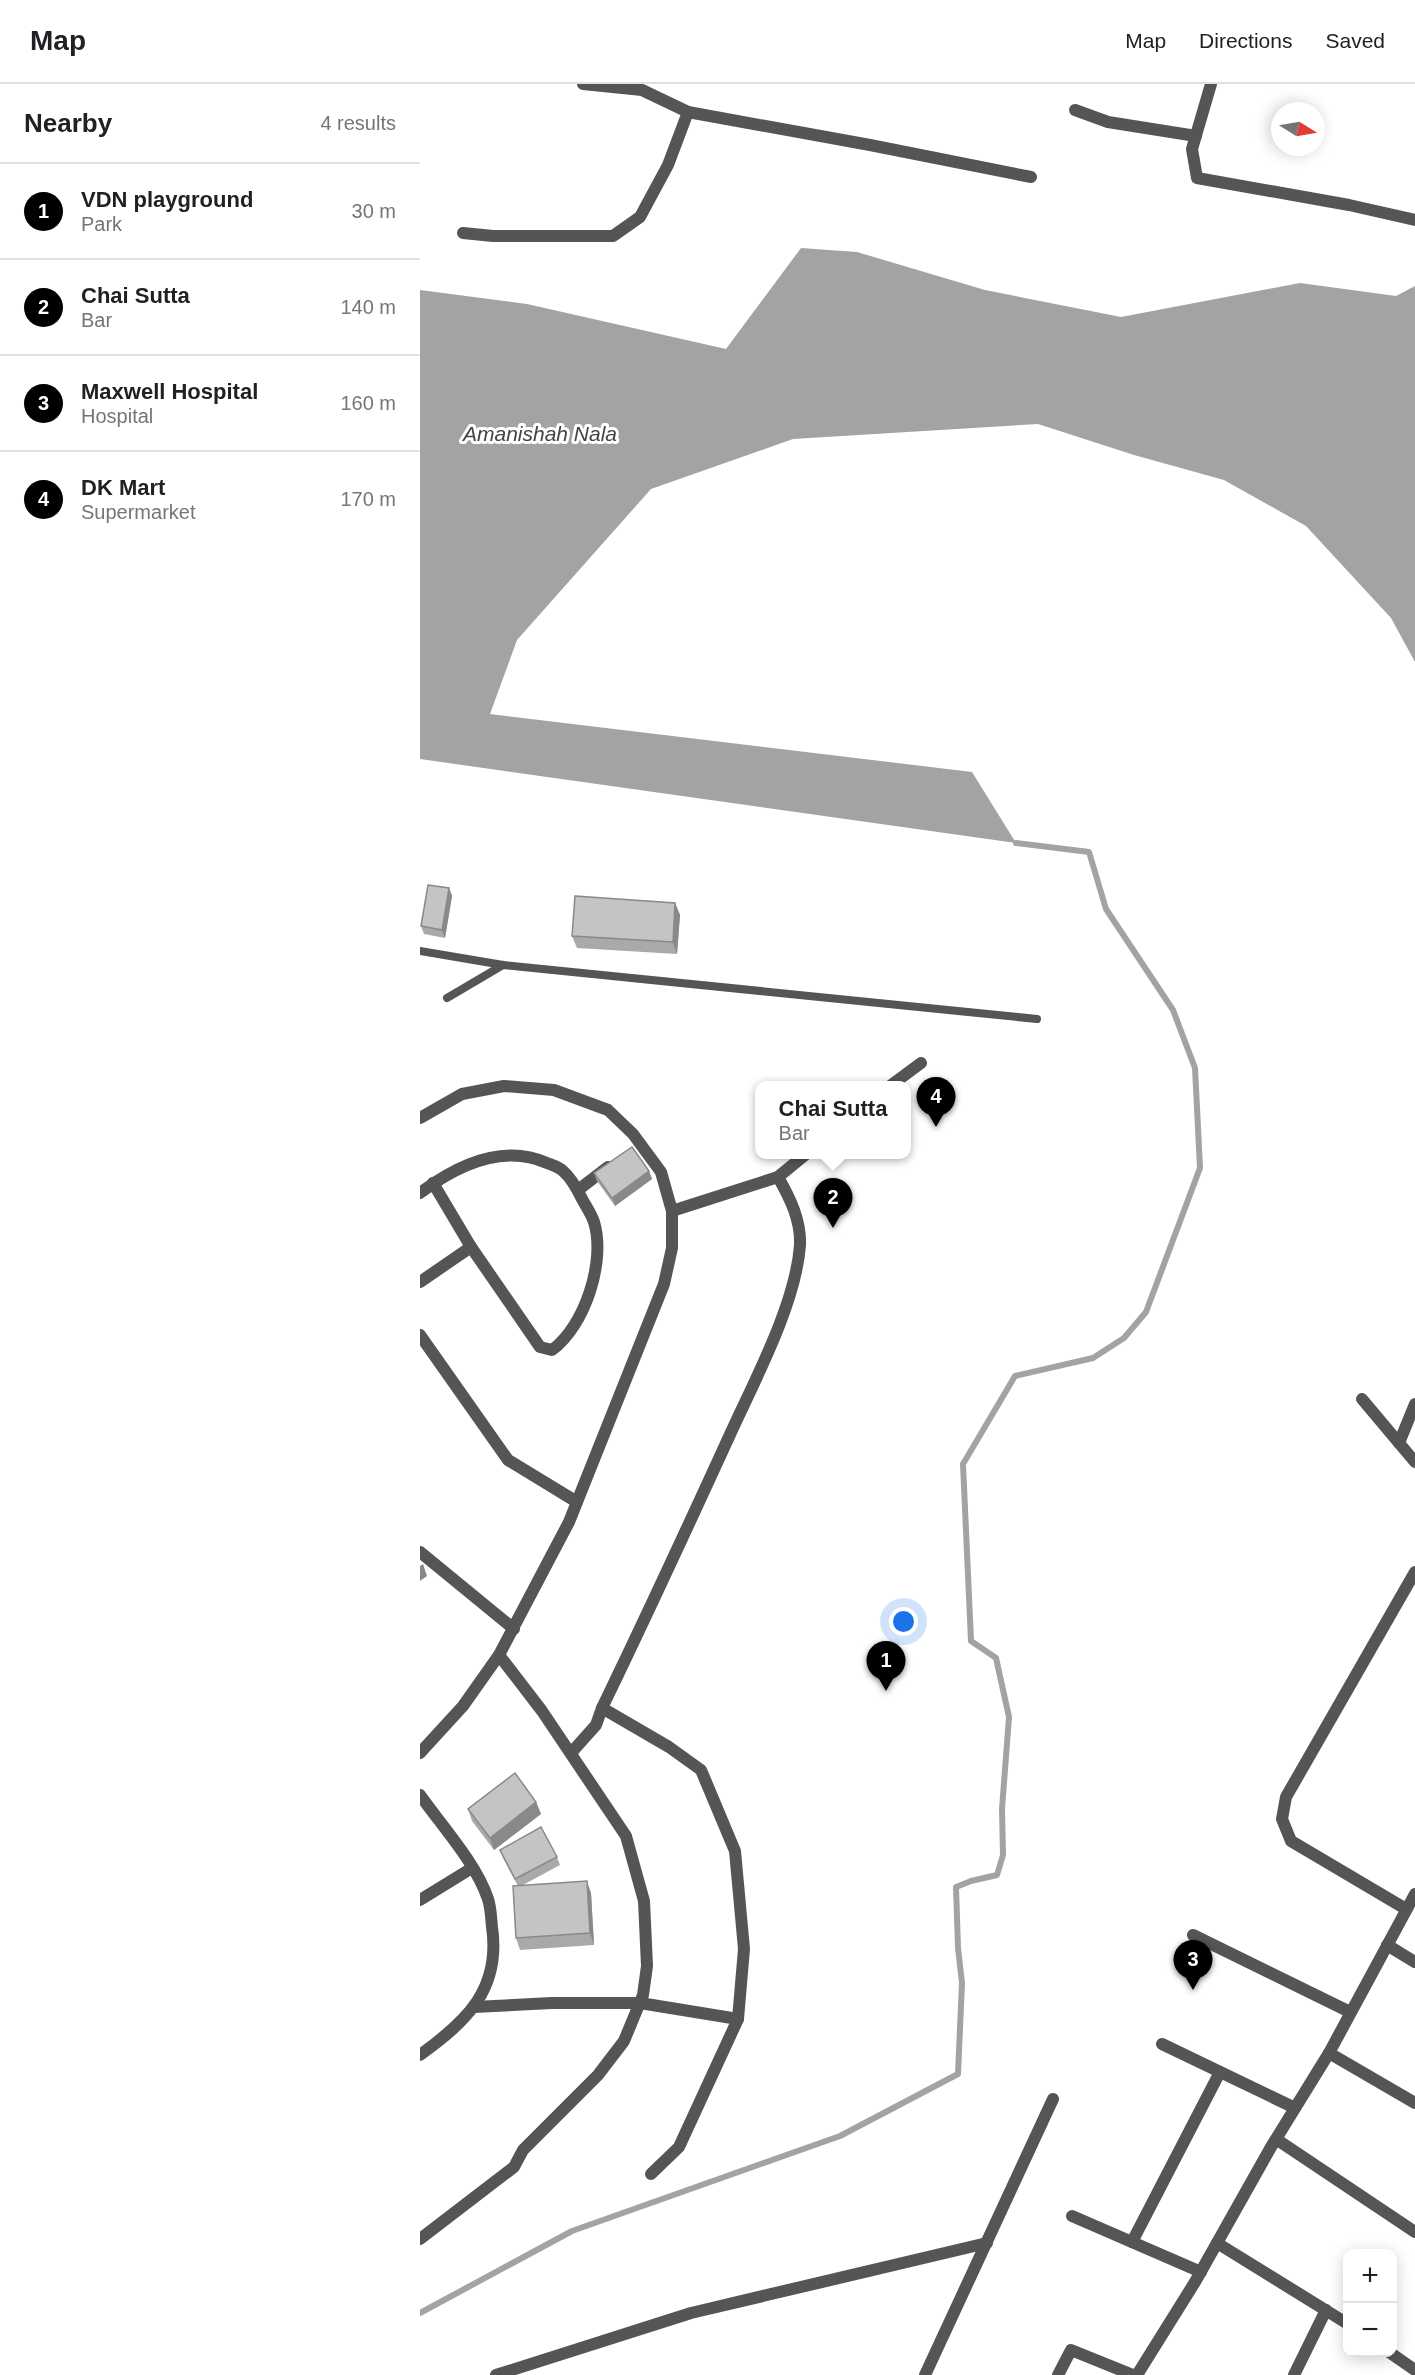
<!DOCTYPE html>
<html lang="en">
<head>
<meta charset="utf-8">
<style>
  :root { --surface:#fff; --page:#f6f6f6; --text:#202124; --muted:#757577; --line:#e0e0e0; --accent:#000 }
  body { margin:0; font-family:Arial,sans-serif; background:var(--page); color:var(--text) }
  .controls { position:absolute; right:18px; bottom:18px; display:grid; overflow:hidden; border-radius:12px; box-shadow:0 3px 15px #0003 }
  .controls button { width:54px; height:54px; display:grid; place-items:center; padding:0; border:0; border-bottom:2px solid var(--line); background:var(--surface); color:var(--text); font:30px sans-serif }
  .compass { position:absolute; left:851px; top:18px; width:54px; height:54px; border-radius:50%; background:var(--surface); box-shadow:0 3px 15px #0003; rotate:101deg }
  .you { position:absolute; left:484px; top:1538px; width:21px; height:21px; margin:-15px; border:4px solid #fff; border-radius:50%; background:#1a73e8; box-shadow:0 0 0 9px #1a73e833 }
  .badge { display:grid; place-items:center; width:39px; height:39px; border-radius:50%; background:var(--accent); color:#fff; font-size:20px; font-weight:700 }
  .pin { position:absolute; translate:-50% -50px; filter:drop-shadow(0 2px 3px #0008) }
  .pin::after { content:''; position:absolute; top:32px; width:21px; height:18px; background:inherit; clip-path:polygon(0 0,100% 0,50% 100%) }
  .popup { position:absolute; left:335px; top:997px; width:156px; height:78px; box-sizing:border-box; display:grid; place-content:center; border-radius:12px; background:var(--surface); filter:drop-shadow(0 2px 4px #0005); font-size:20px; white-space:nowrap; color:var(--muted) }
  .popup b { font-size:22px; color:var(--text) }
  .popup::after { content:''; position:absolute; left:50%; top:100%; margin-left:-12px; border:12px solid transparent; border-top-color:var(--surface) }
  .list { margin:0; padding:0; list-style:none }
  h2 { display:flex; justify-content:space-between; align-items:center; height:78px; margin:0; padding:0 24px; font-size:26px }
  h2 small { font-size:20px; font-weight:400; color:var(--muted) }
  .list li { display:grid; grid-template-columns:39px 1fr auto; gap:18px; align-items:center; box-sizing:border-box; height:96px; padding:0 24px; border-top:2px solid var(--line) }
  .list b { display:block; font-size:22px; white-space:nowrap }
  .list p { margin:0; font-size:20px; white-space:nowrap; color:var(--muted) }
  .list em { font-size:20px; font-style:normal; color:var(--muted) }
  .map { position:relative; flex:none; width:995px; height:2291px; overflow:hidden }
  header { display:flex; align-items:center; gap:36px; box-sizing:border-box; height:84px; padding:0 30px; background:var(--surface); border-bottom:2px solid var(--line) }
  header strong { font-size:28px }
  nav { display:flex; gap:33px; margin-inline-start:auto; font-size:21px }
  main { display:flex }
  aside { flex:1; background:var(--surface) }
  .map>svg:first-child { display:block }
  .water { fill:#a3a3a3 }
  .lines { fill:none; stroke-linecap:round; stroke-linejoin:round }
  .stream { stroke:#a3a3a3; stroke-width:6 }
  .lane { stroke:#555; stroke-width:8 }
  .street { stroke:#555; stroke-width:12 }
  .wall { fill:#a9a9a9 }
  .shaded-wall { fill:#898989 }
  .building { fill:#c4c4c4; stroke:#898989; stroke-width:1.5 }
  .labels { text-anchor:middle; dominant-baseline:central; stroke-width:6; stroke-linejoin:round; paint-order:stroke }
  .water-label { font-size:21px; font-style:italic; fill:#444; stroke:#fff }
</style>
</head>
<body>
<header>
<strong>Map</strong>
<nav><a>Map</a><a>Directions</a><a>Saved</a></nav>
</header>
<main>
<aside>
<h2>Nearby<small>4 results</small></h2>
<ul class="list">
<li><span class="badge">1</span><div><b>VDN playground</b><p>Park</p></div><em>30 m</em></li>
<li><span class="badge">2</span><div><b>Chai Sutta</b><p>Bar</p></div><em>140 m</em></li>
<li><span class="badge">3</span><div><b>Maxwell Hospital</b><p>Hospital</p></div><em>160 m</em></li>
<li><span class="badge">4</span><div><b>DK Mart</b><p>Supermarket</p></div><em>170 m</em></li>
</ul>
</aside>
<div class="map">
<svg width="995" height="2291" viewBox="0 0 995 2291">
  <rect width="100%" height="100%" fill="#fff"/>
  <path class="water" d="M 381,164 L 437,168 L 565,206 L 701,233 L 880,199 L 976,212 L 995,202 L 995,578 L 971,534 L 886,442 L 804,396 L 714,371 L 618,340 L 373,355 L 231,405 L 97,556 L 70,630 L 552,688 L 596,759 L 0,675 L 0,206 L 107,220 L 306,265 Z"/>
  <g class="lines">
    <path class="stream" d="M 0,2229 L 152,2147 L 420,2052 L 538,1990 L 542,1899 L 538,1864 L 536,1803 L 551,1797 L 577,1791 L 583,1771 L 582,1725 L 589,1633 L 576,1574 L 551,1557 L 543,1380 L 595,1292 L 673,1274 L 704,1254 L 726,1228 L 780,1084 L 775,984 L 753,926 L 686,825 L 669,768 L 596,759"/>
    <g class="lane">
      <path d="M 0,867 L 83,881 L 617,935"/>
      <path d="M 27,914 L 83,881"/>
    </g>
    <g class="street">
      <path d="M 791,0 L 772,65 L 777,94 L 929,121 L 995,136"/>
      <path d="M 655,26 L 688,38 L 776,52"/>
      <path d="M 268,28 L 450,61 L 611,93"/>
      <path d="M 43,149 L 73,152 L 193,152 L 220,133 L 248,81 L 268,28 L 222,6 L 163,0"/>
      <path d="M 470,1002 L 501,979"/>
      <path d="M 0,1034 L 42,1010 L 84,1002 L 134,1006 L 188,1026 L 213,1050 L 241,1088 L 252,1127 L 252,1164 L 244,1200 L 149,1438 L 79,1571 L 43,1622 L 0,1669"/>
      <path d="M 13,1099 L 51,1163"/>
      <path d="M 158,1106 L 188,1083"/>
      <path d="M 0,1109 C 36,1082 82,1059 127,1079 C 132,1081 139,1083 143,1087 C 150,1093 157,1105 161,1113 C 165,1121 171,1129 174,1138 C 186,1177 165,1242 132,1266 L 120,1263 L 51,1163 L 0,1198"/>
      <path d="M 252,1127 L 358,1093 L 386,1070"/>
      <path d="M 0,1251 L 88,1376 L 157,1418"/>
      <path d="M 942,1315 L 979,1359"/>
      <path d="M 995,1320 L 979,1359 L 995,1378"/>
      <path d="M 0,1468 L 94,1545"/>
      <path d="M 182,1624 L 249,1663 L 281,1686 L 315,1767 L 324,1865 L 318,1935 L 259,2063 L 231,2090"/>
      <path d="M 151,1669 L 176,1641 L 182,1624 C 227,1531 270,1438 313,1344 C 337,1292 376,1218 380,1161 C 381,1136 370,1114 358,1093"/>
      <path d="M 0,1711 C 22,1742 56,1779 68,1815 C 71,1824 71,1834 72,1843 C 81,1905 47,1937 0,1971"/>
      <path d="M 0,1816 L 52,1784"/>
      <path d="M 986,1825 L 871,1757 L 862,1735 L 866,1713 L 995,1488"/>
      <path d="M 773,1851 L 930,1928"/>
      <path d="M 967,1861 L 995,1878"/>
      <path d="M 54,1923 L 132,1919 L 220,1919 L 318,1935"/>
      <path d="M 742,1960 L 875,2024"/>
      <path d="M 909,1969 L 995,2019"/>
      <path d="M 856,2055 L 995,2148"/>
      <path d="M 652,2132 L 781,2188"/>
      <path d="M 0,2155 L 94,2083 L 103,2066 L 178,1991 L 204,1957 L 223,1911 L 227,1882 L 224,1817 L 206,1752 L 122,1627 L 79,1571"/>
      <path d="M 712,2158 L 800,1988"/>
      <path d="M 797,2159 L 928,2240"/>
      <path d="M 969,2268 L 995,2286"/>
      <path d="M 76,2291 L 271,2229 L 567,2159"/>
      <path d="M 505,2291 L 633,2015"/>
      <path d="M 638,2291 L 651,2266 L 713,2291"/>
      <path d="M 717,2291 L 775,2198 L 851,2063 L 909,1969 L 995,1810"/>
      <path d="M 874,2291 L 906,2226"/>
    </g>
  </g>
  <g class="wall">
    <path d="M 29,804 L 32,812 L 25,854 L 4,850 L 1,842 Z"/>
    <path d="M 255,819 L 260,831 L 257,870 L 157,864 L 152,852 Z"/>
    <path d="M 229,1087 L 232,1095 L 195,1122 L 177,1097 L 174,1089 Z"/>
    <path d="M 116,1718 L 121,1730 L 74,1766 L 52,1737 L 48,1725 Z"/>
    <path d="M 80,1766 L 137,1773 L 140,1781 L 101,1802 L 171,1809 L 174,1861 L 100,1866 L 96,1854 L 98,1802 L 83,1774 Z"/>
  </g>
  <g class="shaded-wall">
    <path d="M 29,804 L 32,812 L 25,854 L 22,846 Z"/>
    <path d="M 255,819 L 260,831 L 257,870 L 253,858 Z"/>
    <path d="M 229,1087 L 232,1095 L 195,1122 L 192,1114 Z"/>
    <path d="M 3,1480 L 7,1492 L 0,1497 L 0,1482 Z"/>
    <path d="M 116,1718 L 121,1730 L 74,1766 L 70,1754 Z"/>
    <path d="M 167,1797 L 171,1809 L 174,1861 L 170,1849 Z"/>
  </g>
  <g class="building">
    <path d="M 8,801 L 29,804 L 22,846 L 1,842 Z"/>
    <path d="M 155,812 L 255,819 L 253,858 L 152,852 Z"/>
    <path d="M 212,1063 L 229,1087 L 192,1114 L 174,1089 Z"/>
    <path d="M 95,1689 L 116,1718 L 70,1754 L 48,1725 Z"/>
    <path d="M 121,1743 L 137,1773 L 95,1795 L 80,1766 Z"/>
    <path d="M 167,1797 L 170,1849 L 96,1854 L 93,1802 Z"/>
  </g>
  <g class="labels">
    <g class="water-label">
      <text x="120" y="349">Amanishah Nala</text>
    </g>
  </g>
</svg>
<div class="controls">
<button>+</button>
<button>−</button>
</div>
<svg class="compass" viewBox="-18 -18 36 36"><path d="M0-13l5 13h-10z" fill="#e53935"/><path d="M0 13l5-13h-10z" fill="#757577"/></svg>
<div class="you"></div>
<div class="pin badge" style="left:466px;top:1607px">1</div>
<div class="pin badge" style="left:413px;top:1144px">2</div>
<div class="popup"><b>Chai Sutta</b>Bar</div>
<div class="pin badge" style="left:773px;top:1906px">3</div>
<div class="pin badge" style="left:516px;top:1043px">4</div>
</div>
</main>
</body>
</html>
